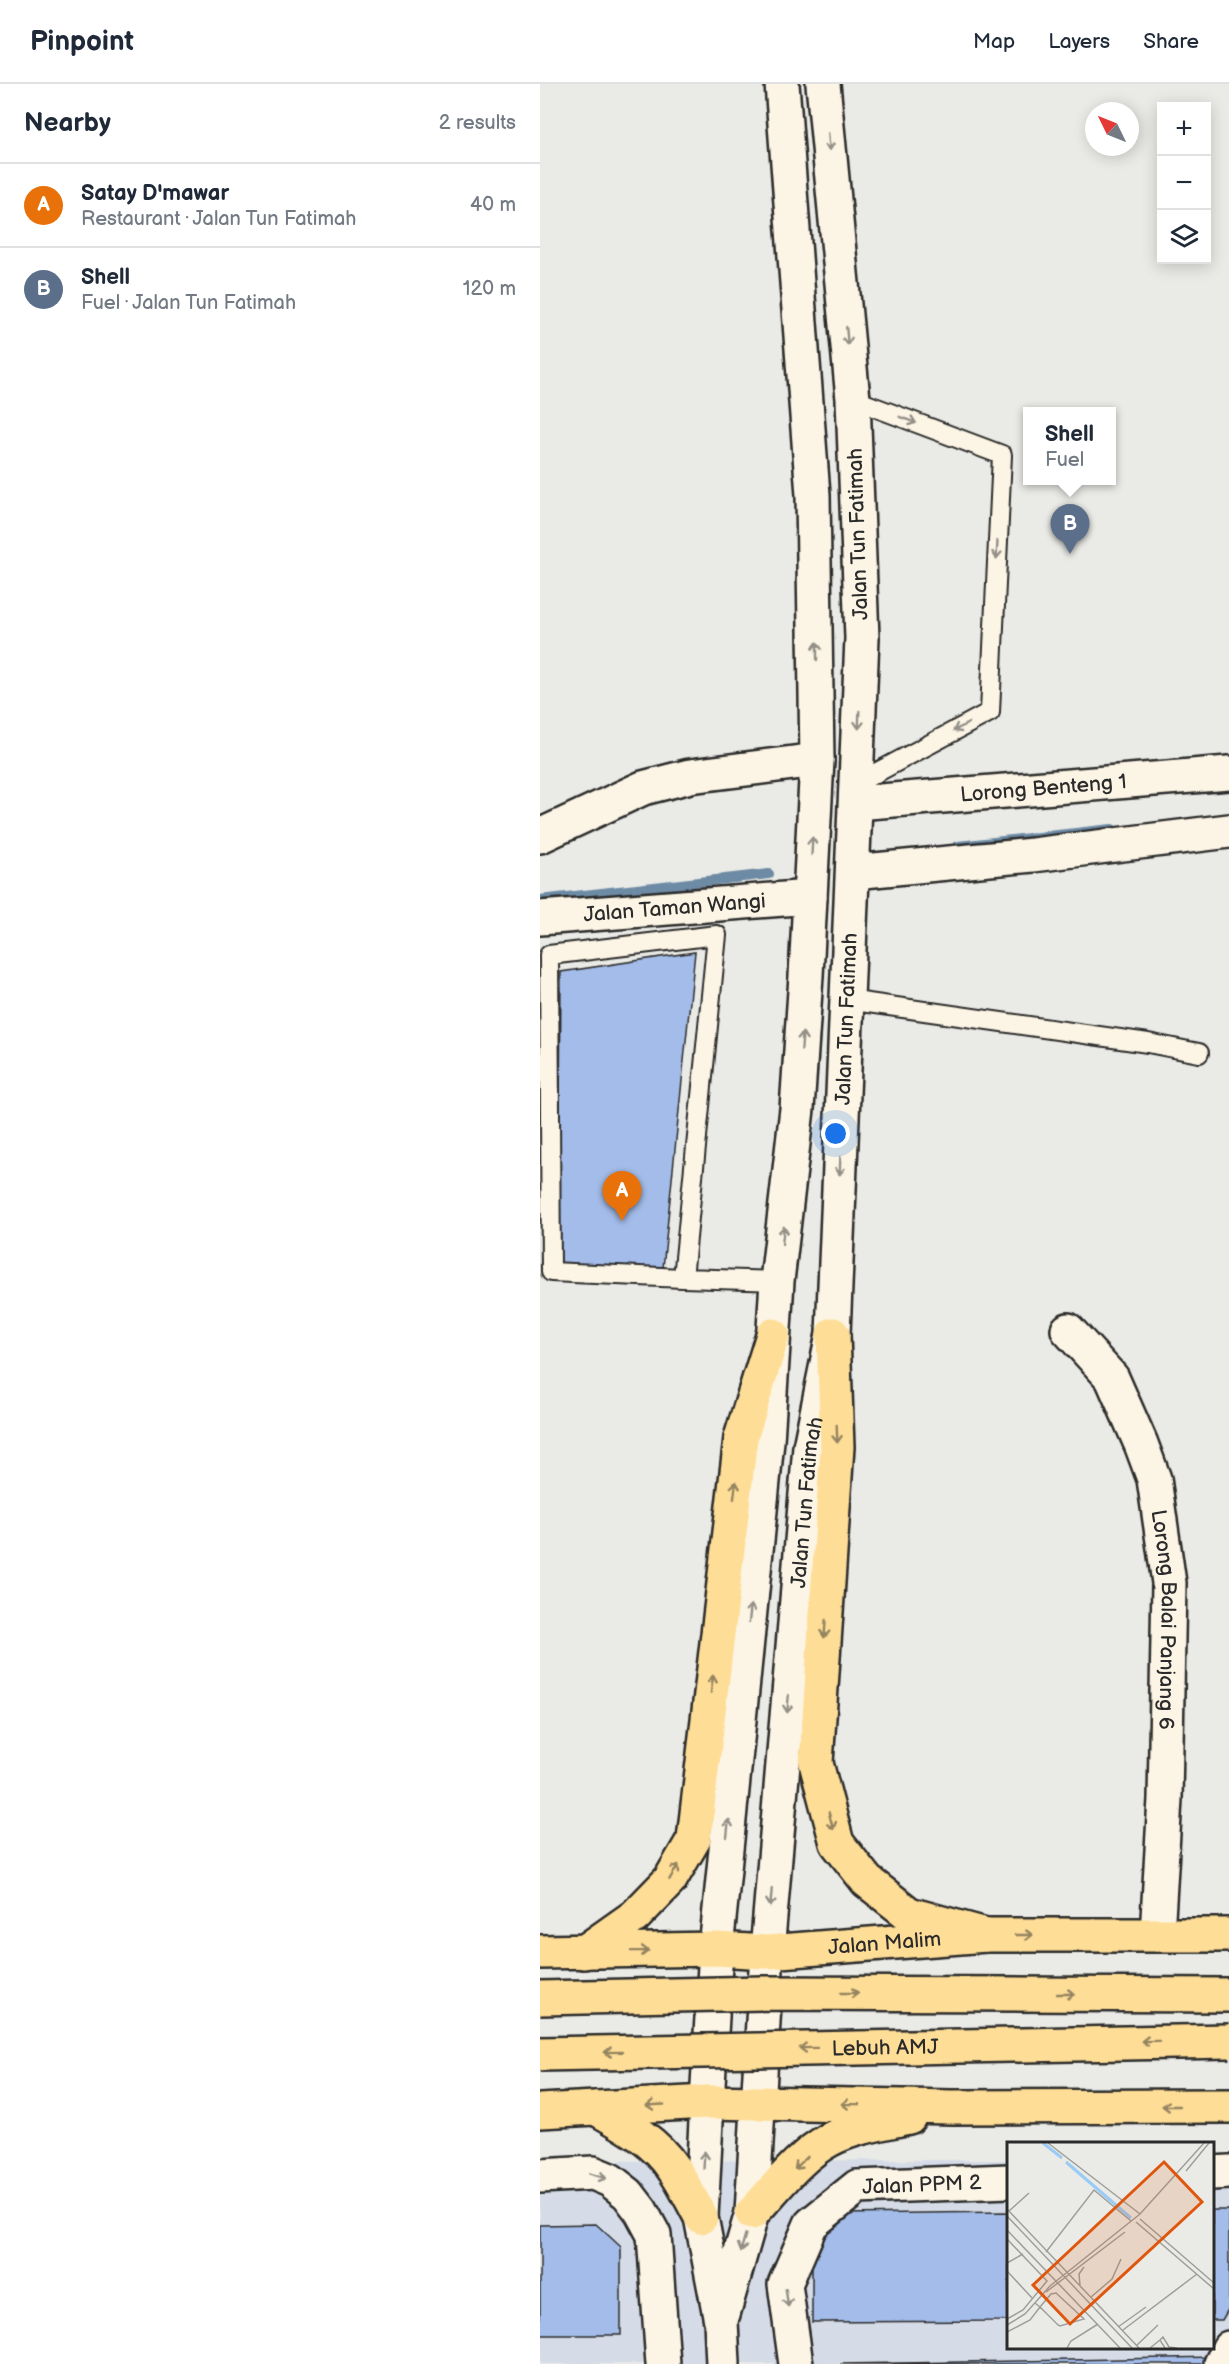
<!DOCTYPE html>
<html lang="en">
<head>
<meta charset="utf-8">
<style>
  :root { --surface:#fff; --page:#f6f6f7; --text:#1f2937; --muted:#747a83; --line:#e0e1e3; --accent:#2b2b2b }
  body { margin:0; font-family:"Balsamiq Sans",sans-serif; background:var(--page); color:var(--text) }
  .controls { position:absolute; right:18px; top:18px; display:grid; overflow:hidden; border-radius:0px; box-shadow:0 3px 15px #0003 }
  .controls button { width:54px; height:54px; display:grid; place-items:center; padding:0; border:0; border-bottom:2px solid var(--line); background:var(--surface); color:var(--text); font:30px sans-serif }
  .compass { position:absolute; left:545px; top:18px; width:54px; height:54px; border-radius:50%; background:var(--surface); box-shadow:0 3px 15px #0003; rotate:313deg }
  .you { position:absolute; left:296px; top:1050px; width:21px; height:21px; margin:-15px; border:4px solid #fff; border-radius:50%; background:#1a73e8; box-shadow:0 0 0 9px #1a73e833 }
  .badge { display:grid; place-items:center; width:39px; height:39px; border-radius:50%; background:var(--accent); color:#fff; font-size:20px; font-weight:700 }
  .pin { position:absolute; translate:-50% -50px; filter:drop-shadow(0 2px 3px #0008) }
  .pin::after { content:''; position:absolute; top:32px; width:21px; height:18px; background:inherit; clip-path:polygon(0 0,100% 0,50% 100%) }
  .popup { position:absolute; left:483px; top:323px; width:93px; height:78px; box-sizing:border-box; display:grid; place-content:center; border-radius:0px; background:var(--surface); filter:drop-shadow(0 2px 4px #0005); font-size:20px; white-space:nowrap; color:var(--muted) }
  .popup b { font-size:22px; color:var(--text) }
  .popup::after { content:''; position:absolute; left:50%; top:100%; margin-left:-12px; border:12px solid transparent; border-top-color:var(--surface) }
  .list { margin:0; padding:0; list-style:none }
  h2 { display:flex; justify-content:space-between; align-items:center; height:78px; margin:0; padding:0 24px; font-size:26px }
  h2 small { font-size:20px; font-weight:400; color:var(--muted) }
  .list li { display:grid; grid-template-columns:39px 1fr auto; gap:18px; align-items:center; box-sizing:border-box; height:84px; padding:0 24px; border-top:2px solid var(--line) }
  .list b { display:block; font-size:22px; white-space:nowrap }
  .list p { margin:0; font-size:20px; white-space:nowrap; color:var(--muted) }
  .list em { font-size:20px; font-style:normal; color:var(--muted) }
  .icon { flex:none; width:33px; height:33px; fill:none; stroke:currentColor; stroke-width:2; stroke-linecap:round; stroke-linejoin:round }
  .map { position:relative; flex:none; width:689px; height:2280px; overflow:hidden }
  header { display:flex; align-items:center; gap:36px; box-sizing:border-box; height:84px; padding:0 30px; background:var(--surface); border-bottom:2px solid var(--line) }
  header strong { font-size:28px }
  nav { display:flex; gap:33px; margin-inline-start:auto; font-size:21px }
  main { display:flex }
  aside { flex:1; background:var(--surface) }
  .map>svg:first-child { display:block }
  .built { fill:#d5dce7 }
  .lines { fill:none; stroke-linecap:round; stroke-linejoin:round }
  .stream { stroke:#6d8ba5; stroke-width:10 }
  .building { fill:#a3bce9; stroke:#2b2b2b; stroke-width:1.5 }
  .lane-casing { stroke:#2b2b2b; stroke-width:22 }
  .street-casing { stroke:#2b2b2b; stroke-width:38 }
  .secondary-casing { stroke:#2b2b2b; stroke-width:38 }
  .primary-casing { stroke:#2b2b2b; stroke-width:38 }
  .lane { stroke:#fcf5e5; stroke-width:18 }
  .street { stroke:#fcf5e5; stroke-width:33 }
  .secondary { stroke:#fcf5e5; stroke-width:33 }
  .primary { stroke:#fedd96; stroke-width:33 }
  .highway-bridge-casing { stroke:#2b2b2b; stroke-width:38; stroke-linecap:butt }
  .highway-bridge { stroke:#fedd96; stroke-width:33 }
  .oneway { stroke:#949088 }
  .oneway2 { stroke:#948460 }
  .labels { text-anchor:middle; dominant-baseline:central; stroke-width:4.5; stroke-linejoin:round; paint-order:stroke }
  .street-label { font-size:21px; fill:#2b2b2b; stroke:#fcf5e5 }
  .inset-river { fill:none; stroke:#99cbf6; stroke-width:3 }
  .inset-road { fill:none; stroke:#9e9e9b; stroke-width:1.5 }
  .view { fill:#df570e; fill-opacity:0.15; stroke:#df570e; stroke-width:3 }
  .inset-edge { fill:none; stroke:#2b2b2b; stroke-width:3 }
</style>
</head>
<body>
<header>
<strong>Pinpoint</strong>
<nav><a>Map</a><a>Layers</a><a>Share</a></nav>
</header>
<main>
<aside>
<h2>Nearby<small>2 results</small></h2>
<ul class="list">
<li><span class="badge" style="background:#e8710a">A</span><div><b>Satay D'mawar</b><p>Restaurant · Jalan Tun Fatimah</p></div><em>40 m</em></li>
<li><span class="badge" style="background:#5c6f8a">B</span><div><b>Shell</b><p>Fuel · Jalan Tun Fatimah</p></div><em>120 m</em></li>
</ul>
</aside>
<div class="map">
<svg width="689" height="2280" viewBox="0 0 689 2280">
  <rect width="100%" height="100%" fill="#eaeae6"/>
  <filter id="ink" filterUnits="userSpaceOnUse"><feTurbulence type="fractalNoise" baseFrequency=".0167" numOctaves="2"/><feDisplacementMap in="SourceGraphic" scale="12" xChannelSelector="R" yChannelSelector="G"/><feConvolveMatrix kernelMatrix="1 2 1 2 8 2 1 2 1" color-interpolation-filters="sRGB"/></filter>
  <g filter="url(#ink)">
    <path class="built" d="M 468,2076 L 469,2264 L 672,2264 L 673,2076 L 689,2076 L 689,2280 L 0,2280 L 0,2077 Z"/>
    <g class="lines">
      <g class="stream">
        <path d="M 418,762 L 572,745"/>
        <path d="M 0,816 L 229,790"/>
      </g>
    </g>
    <g class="building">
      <path d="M 155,868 L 123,1184 L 19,1181 L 21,888 Z"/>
      <path d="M 672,2126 L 689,2126 L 689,2224 L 682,2236 L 672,2236 Z"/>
      <path d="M 469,2128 L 469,2237 L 272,2238 L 272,2157 L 300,2130 Z"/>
      <path d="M 56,2140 L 81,2163 L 81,2251 L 0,2251 L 0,2141 Z"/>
      <path d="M 674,2273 L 670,2280 L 300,2280 L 480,2277 Z"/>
    </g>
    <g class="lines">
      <defs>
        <g id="lane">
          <path d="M 313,315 L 462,371 L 450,628 L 317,699"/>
          <path d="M 307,916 L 608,959 L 659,969"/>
          <path d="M 143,1194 L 11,1188 L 9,871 L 177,851 L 143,1194 L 237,1197"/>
        </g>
        <g id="street">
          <path id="s1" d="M 316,719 L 689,689"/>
          <path d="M 0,752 L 103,704 L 150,692 L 277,676"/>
          <path d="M 313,788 L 493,771 L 689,747"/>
          <path id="s2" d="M 0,834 L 270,813"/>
          <path id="s3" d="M 528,1246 L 572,1294 L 601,1360 L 614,1395 L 629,1499 L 625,1715 L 617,1851"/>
          <path d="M 672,2089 L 689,2088"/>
          <path d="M 0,2092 L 53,2089 L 70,2096 L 88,2110 L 101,2127 L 114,2151 L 123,2280"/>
          <path id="s4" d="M 256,2280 L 245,2200 L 271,2140 L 317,2103 L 469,2097"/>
          <path d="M 681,2280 L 689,2264"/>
        </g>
        <g id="secondary">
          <path id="s5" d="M 183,2230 L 212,2129 L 227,1868 L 270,1363 L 293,1250 L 322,554 L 313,315 L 283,0"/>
          <path d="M 183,2280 L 181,2237 L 161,2133 L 167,2018 L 176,1865 L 227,1357 L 237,1197 L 257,1025 L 266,892 L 277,676 L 273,411 L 242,0"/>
        </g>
        <g id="primary">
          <path d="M 293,1250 L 297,1363 L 276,1679 L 297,1759 L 327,1797 L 369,1830 L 446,1851"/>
          <path id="s6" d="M 0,1868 L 176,1865 L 227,1868 L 446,1851 L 689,1851"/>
          <path d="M 44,1868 L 95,1832 L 130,1796 L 154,1755 L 201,1354 L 233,1251"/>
          <path d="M 56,2024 C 85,2041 114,2056 133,2084 C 144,2099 152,2117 161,2133"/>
          <path d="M 0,2027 L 167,2018 L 412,2023 L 689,2022"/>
          <path d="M 212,2129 C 235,2105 259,2072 289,2056 C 313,2043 343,2039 369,2033"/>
        </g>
      </defs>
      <use href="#lane" class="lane-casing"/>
      <use href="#street" class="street-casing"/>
      <use href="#secondary" class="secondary-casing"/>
      <use href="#primary" class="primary-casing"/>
      <use href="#lane" class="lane"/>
      <use href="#street" class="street"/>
      <use href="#secondary" class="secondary"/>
      <use href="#primary" class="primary"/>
      <defs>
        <g id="highway-bridge">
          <path d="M 0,1914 L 223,1909 L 689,1911"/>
          <path id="s7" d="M 0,1970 L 689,1957"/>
        </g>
      </defs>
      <use href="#highway-bridge" class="highway-bridge-casing"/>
      <use href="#highway-bridge" class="highway-bridge"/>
    </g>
    <defs><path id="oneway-shaft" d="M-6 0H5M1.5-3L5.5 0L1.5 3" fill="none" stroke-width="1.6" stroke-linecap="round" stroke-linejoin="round" transform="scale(1.5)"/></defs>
    <g class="oneway">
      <use href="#oneway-shaft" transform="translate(289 58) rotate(85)"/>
      <use href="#oneway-shaft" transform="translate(307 252) rotate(85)"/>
      <use href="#oneway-shaft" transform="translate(368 336) rotate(21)"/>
      <use href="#oneway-shaft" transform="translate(457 466) rotate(93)"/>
      <use href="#oneway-shaft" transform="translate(277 567) rotate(-90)"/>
      <use href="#oneway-shaft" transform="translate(319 636) rotate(92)"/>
      <use href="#oneway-shaft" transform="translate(421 643) rotate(152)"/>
      <use href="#oneway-shaft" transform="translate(272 762) rotate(-87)"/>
      <use href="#oneway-shaft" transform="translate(262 957) rotate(-86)"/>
      <use href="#oneway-shaft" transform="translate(300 1082) rotate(92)"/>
      <use href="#oneway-shaft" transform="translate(243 1151) rotate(-84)"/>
      <use href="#oneway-shaft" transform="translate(210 1529) rotate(-84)"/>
      <use href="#oneway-shaft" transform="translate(248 1620) rotate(95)"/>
      <use href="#oneway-shaft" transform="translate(188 1744) rotate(-84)"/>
      <use href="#oneway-shaft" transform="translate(231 1814) rotate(95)"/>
      <use href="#oneway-shaft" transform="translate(164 2076) rotate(-87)"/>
      <use href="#oneway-shaft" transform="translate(58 2092) rotate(16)"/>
      <use href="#oneway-shaft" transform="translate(203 2159) rotate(106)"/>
      <use href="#oneway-shaft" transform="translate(247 2214) rotate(82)"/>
    </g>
    <g class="oneway2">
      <use href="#oneway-shaft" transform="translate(297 1350) rotate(88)"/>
      <use href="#oneway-shaft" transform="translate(195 1406) rotate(-83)"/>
      <use href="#oneway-shaft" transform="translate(285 1545) rotate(94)"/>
      <use href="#oneway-shaft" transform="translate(172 1600) rotate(-83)"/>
      <use href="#oneway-shaft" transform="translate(291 1737) rotate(75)"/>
      <use href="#oneway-shaft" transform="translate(134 1788) rotate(-59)"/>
      <use href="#oneway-shaft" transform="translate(484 1851)"/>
      <use href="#oneway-shaft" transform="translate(100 1867) rotate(-1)"/>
      <use href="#oneway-shaft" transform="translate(310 1909)"/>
      <use href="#oneway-shaft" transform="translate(526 1910)"/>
      <use href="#oneway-shaft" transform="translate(610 1957) rotate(179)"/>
      <use href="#oneway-shaft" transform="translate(268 1964) rotate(179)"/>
      <use href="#oneway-shaft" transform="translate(73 1968) rotate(179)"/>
      <use href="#oneway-shaft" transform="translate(310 2020) rotate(-179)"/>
      <use href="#oneway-shaft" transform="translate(115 2021) rotate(177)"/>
      <use href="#oneway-shaft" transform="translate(631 2022) rotate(180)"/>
      <use href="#oneway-shaft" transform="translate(261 2079) rotate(136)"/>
    </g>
  </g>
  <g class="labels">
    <g class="street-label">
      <text transform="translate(318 450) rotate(-92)">Jalan Tun Fatimah</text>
      <text stroke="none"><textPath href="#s1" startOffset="188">Lorong Benteng 1</textPath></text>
      <text stroke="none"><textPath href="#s2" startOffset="135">Jalan Taman Wangi</textPath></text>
      <text stroke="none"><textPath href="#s5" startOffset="1304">Jalan Tun Fatimah</textPath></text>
      <text stroke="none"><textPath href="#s5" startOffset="818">Jalan Tun Fatimah</textPath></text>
      <text stroke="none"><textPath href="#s3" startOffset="316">Lorong Balai Panjang 6</textPath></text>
      <text stroke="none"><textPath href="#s6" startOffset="345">Jalan Malim</textPath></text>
      <text stroke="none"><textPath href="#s7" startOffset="345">Lebuh AMJ</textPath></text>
      <text stroke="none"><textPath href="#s4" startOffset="270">Jalan PPM 2</textPath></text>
    </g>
  </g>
  <g transform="translate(467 2058)">
    <rect width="207" height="207" fill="#eaeae6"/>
    <path class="inset-river" d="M 36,1 L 55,16M 59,20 L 124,76"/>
    <path class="inset-road" d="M 41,1 L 133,72M 179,29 L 202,1M 0,67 L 132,206M 2,69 L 22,51M 0,74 L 125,206M 133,77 L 207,141M 129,80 L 207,147M 0,88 L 113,206M 0,97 L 40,139 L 16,168 L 0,177M 39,110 L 87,48 L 124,79M 0,121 L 16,112M 0,129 L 26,157M 73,143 L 72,132 L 77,125M 39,150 L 118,90M 84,155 L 105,137 L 114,117M 0,183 L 18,172 L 43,144 L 133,72 L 197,1M 111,185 L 139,165M 116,188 L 190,132M 0,190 L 23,178 L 33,165 L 44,152 L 49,151 L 77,177 L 53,184 L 51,183 L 33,165 L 28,161M 153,198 L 156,195 L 162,205 L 170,206M 130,203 L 151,183M 60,206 L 64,199 L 91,182M 143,206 L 153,198 L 158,206"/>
    <path class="view" d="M 157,20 L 195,60 L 63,182 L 26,143 Z"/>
    <rect width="207" height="207" class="inset-edge"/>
  </g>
</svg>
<div class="controls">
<button>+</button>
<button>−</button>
<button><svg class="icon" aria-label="layers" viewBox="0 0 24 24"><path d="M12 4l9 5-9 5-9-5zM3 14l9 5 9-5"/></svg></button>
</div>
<svg class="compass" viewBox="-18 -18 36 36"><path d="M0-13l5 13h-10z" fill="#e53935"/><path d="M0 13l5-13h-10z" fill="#747a83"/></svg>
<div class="you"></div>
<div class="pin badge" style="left:82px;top:1137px;background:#e8710a">A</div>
<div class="pin badge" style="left:530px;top:470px;background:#5c6f8a">B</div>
<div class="popup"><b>Shell</b>Fuel</div>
</div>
</main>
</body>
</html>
